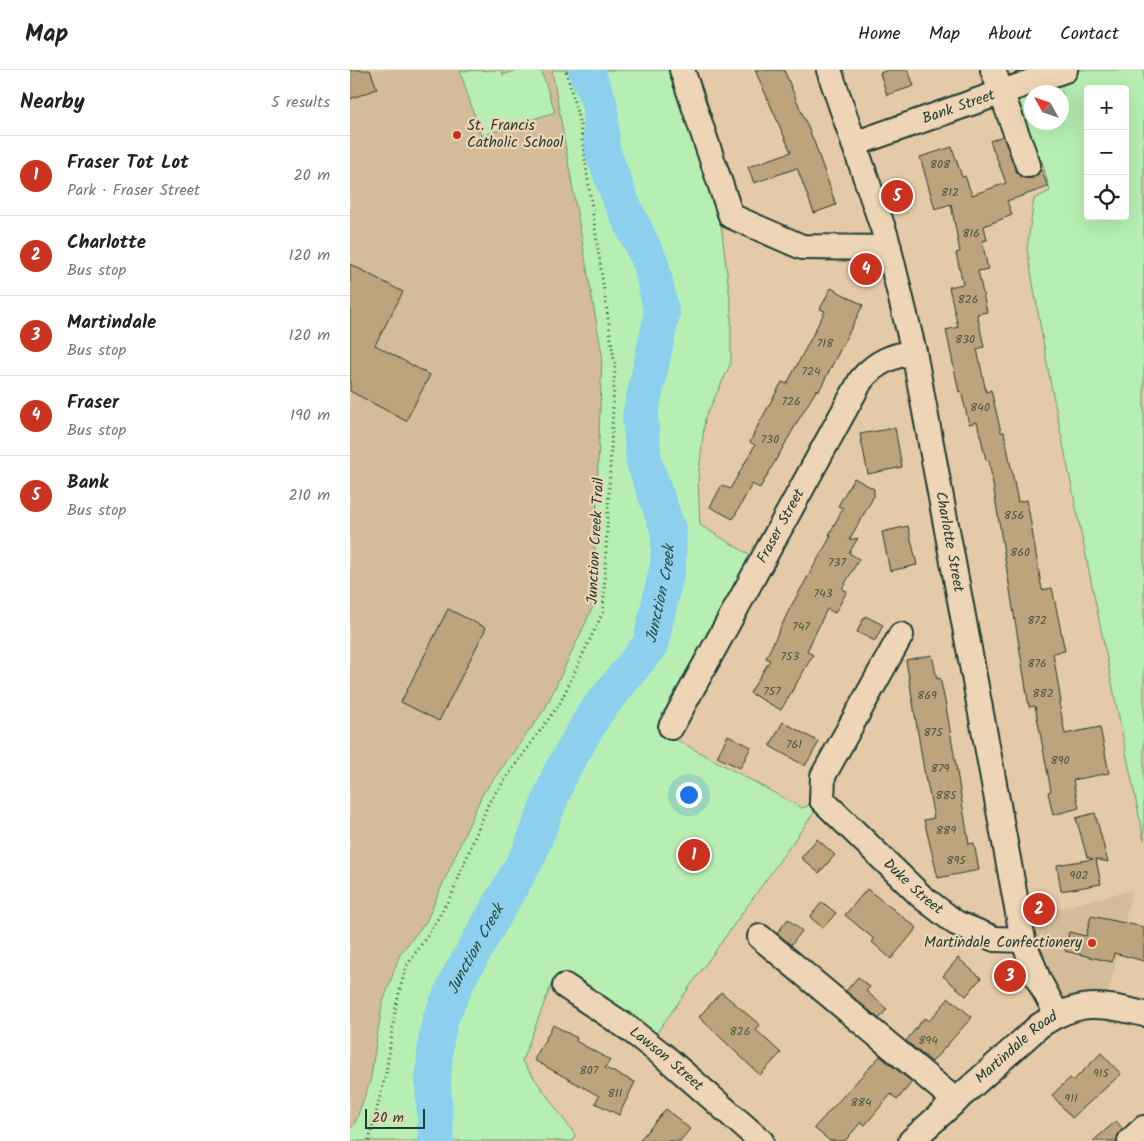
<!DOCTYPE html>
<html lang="en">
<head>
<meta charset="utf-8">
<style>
  :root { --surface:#fff; --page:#f2f2f2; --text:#222; --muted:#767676; --line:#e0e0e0; --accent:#c8321e }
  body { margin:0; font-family:Kalam,sans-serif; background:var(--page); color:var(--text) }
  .controls { position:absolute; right:15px; top:15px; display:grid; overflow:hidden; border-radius:5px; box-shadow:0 5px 20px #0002 }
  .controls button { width:45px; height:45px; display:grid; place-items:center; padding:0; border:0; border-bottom:1px solid var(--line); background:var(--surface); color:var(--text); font:25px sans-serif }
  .compass { position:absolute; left:674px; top:15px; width:45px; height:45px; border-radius:50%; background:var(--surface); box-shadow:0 5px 20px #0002; rotate:310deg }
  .scale { position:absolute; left:15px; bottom:12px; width:60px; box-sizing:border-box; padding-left:5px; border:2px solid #1f3d34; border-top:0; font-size:14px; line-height:18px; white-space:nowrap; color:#1f3d34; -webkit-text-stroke:4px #edd5b5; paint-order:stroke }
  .you { position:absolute; left:338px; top:724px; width:18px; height:18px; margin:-12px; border:4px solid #fff; border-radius:50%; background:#1a73e8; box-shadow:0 0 0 8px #1a73e833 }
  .badge { display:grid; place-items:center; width:32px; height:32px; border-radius:50%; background:var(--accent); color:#fff; font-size:16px; font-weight:700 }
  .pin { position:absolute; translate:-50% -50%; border:2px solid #fff; box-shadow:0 1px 5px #0006 }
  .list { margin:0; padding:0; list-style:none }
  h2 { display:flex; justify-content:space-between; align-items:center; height:65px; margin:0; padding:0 20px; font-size:21px }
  h2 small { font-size:16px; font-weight:400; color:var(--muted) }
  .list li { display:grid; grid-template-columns:32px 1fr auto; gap:15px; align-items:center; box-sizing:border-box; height:80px; padding:0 20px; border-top:1px solid var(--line) }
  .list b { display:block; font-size:19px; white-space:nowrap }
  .list p { margin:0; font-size:16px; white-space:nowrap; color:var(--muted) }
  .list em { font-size:16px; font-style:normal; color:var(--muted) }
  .icon { flex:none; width:28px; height:28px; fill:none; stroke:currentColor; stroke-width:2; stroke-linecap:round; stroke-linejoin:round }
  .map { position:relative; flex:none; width:794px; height:1071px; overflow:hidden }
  header { display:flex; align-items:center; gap:30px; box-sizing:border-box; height:70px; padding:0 25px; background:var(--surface); border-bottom:1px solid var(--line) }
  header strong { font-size:24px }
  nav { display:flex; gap:28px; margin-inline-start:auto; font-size:18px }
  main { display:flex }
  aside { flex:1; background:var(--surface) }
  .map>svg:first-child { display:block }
  .built { fill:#d5bc98 }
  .green { fill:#b7efb2; stroke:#6b9673; fill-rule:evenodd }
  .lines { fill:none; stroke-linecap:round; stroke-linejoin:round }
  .river { stroke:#8dd0ee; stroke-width:36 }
  .building { fill:#bda47b; stroke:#1f3d34 }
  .minor-casing { stroke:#1f3d34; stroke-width:28 }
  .path { stroke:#1f3d34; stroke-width:3; stroke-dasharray:1 4; stroke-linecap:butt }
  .minor { stroke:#edd5b5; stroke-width:24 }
  .poi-dot { fill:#c8321e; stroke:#edd5b5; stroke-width:2 }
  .labels { text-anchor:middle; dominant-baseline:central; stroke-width:4.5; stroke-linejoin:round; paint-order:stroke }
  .number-label { font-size:12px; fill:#465746 }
  .street-label { font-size:15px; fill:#1f3d34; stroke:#edd5b5 }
  .poi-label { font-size:15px; fill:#1f3d34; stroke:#edd5b5; text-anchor:start }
  .water-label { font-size:16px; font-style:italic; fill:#2a4c47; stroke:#edd5b5 }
</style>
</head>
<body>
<header>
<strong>Map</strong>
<nav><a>Home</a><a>Map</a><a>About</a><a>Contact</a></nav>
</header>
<main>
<aside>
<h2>Nearby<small>5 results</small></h2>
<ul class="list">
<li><span class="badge">1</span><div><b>Fraser Tot Lot</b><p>Park · Fraser Street</p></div><em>20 m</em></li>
<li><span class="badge">2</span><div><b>Charlotte</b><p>Bus stop</p></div><em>120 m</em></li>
<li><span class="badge">3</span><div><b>Martindale</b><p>Bus stop</p></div><em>120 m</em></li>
<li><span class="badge">4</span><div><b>Fraser</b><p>Bus stop</p></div><em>190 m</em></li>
<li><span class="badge">5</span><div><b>Bank</b><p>Bus stop</p></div><em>210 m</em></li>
</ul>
</aside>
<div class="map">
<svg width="794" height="1071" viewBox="0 0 794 1071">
  <rect width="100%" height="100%" fill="#e5caa7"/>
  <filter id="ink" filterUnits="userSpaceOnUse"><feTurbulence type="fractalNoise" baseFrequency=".02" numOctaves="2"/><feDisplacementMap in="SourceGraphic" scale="10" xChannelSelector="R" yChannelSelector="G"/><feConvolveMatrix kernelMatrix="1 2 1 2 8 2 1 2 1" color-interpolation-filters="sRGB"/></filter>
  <g filter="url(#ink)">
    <g class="built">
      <path d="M 0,0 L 202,0 L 252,284 L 243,537 L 195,639 L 132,725 L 76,852 L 50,884 L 32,935 L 20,1012 L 5,1053 L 0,1059 Z"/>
      <path d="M 782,820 L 756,934 L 707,942 L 670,848 Z"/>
    </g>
    <g class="green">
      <path d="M 152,0 L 153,5 L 168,0 L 191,0 L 205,42 L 131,66 L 110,1 Z"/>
      <path d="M 202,0 L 321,0 L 337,53 L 371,154 L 381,237 L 381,293 L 355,348 L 348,410 L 350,455 L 410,491 L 316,664 L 452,738 L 473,730 L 298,975 L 203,910 L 172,991 L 225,1065 L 223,1071 L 0,1071 L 0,1059 L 5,1053 L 20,1012 L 32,935 L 50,884 L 76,852 L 132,725 L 195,639 L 243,537 L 252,284 Z"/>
      <path d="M 711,0 L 794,0 L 794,770 L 699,305 L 677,179 L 684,129 L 700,121 L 692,91 L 668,70 L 649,20 ZM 738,19 L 775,19 L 775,146 L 738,146 ZM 682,22 L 712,22 L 712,52 L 682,52 Z"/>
    </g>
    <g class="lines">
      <path class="river" id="s1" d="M 86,1071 L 83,1011 L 86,970 L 90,950 L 109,907 L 179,784 L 210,704 L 245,643 L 300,575 L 318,495 L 319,462 L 294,392 L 290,346 L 312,244 L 301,194 L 271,131 L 252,80 L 250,35 L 236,0"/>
    </g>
    <g class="building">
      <path d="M 0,0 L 20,0 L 27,19 L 0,29 Z"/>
      <path d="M 405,0 L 434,0 L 465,74 L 486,135 L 464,143 L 447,98 L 404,113 L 398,97 L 441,82 Z"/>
      <path d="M 538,0 L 558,0 L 564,16 L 537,25 L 530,3 Z"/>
      <path d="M 653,66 L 669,105 L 675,108 L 682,108 L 691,98 L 698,117 L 657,131 L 662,145 L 634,156 L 637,170 L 632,171 L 638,199 L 628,201 L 637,242 L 627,244 L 634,277 L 627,279 L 636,322 L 641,320 L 651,362 L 654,362 L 668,432 L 677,430 L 692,520 L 702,518 L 715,581 L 703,583 L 711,632 L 709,632 L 715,664 L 750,657 L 759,703 L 723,710 L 729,738 L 703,745 L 698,722 L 701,721 L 685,636 L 679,637 L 639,390 L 636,390 L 627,352 L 619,354 L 611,321 L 609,322 L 596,260 L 608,257 L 599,217 L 613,214 L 606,183 L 610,182 L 601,134 L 585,139 L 570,87 L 602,77 L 612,107 L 615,106 L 622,125 L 656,113 L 640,71 Z"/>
      <path d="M 0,194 L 53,222 L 25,275 L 80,305 L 56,351 L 0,321 Z"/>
      <path d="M 481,218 L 513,235 L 469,321 L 467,319 L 449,349 L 410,418 L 402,414 L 383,449 L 360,437 L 372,415 L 380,419 L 405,375 L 400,372 L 407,357 L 432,312 L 437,314 L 457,276 L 475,241 L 470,239 Z"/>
      <path d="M 545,358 L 552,397 L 518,404 L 510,364 Z"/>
      <path d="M 504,408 L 524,419 L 524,426 L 499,470 L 508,468 L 499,483 L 509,489 L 492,519 L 497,521 L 485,543 L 477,539 L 457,581 L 463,585 L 431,640 L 400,623 L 420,590 L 416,588 L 440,538 L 481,466 L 479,465 L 493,438 L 488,436 Z"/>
      <path d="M 558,456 L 567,495 L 540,501 L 532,462 Z"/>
      <path d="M 98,539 L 136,558 L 89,651 L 51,632 Z"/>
      <path d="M 515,546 L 533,555 L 525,571 L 507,562 Z"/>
      <path d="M 582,585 L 587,609 L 590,608 L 596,636 L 619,774 L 624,773 L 629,800 L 588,808 L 574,750 L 584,748 L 577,712 L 576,712 L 556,590 Z"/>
      <path d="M 433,652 L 469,672 L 455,696 L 420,676 Z"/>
      <path d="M 378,665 L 401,677 L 390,698 L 367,687 Z"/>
      <path d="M 745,743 L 758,792 L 746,789 L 751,814 L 711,821 L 707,795 L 743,789 L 737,787 L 726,748 Z"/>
      <path d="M 467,769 L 485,785 L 469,803 L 451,788 Z"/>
      <path d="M 517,819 L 567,858 L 541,889 L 522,872 L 524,869 L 495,845 Z"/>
      <path d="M 472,832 L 486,843 L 473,858 L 460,847 Z"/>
      <path d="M 741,846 L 794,857 L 794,891 L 764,883 L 762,892 L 715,881 L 719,862 L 736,866 Z"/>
      <path d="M 438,849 L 452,861 L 441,875 L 427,863 Z"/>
      <path d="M 608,888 L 631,908 L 616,926 L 593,906 Z"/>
      <path d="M 508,907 L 520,917 L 516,921 L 537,939 L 529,949 L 496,921 Z"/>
      <path d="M 371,922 L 410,955 L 406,960 L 431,983 L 410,1005 L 349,947 Z"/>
      <path d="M 599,928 L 622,947 L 582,992 L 556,971 L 574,948 L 579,951 Z"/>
      <path d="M 203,955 L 227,968 L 226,971 L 260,990 L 255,998 L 285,1012 L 269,1045 L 245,1033 L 249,1026 L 184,990 Z"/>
      <path d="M 751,983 L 771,1004 L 722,1048 L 702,1025 L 720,1008 L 723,1011 Z"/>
      <path d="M 530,986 L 562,1012 L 547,1030 L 541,1024 L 515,1055 L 511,1052 L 495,1071 L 480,1071 L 464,1058 Z"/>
      <path d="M 316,1039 L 340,1059 L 330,1071 L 289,1071 Z"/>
      <path d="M 766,1051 L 773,1059 L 767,1071 L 743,1071 Z"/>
    </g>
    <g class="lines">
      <defs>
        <g id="minor">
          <path d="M 332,0 L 381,146 L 452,177 L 539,178"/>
          <path id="s2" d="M 479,0 L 536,167 L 564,282 L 673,870 L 689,911 L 707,944"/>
          <path d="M 643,0 L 678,95"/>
          <path id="s3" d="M 504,74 L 715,0"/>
          <path id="s4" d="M 551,565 L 473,706 L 472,730 L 572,827 L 606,853 L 645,869 L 673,870"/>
          <path id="s5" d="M 321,657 L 511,310 C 526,292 541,286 564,282"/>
          <path d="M 410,867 L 606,1031"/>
          <path id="s6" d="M 215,916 L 278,958 L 314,986 L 411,1071"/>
          <path id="s7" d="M 561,1071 L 689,956 C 728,930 750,933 794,944"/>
          <path d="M 780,1071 L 794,1058"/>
        </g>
      </defs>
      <use href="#minor" class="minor-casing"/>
      <path class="path" d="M 19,1071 L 36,1003 L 46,935 L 56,897 L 81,860 L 102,824 L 139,732 L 210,633 L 253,542 L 265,296 L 230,55 L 216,0"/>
      <use href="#minor" class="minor"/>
    </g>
  </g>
  <g class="poi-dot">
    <circle cx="107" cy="65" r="5"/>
    <circle cx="742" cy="873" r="5"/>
  </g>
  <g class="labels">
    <g class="number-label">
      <text x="590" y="94">808</text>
      <text x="600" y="122">812</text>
      <text x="621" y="163">816</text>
      <text x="618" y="229">826</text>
      <text x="615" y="269">830</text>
      <text x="475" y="273">718</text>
      <text x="461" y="301">724</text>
      <text x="441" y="331">726</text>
      <text x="630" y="337">840</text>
      <text x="420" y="369">730</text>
      <text x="664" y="445">856</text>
      <text x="670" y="482">860</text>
      <text x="487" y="492">737</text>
      <text x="473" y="523">743</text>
      <text x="687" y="550">872</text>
      <text x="451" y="556">747</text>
      <text x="440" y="586">753</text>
      <text x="687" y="593">876</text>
      <text x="422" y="621">757</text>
      <text x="693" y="623">882</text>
      <text x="577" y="625">869</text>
      <text x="583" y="662">875</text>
      <text x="444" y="674">761</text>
      <text x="710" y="690">890</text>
      <text x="590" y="698">879</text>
      <text x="596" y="725">885</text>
      <text x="596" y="760">889</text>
      <text x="606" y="790">895</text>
      <text x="729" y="805">902</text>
      <text x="390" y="961">826</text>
      <text x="578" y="970">894</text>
      <text x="239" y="1000">807</text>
      <text x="751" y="1003">915</text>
      <text x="265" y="1023">811</text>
      <text x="721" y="1028">911</text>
      <text x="511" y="1032">884</text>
    </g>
    <g class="street-label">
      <text stroke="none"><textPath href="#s3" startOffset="111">Bank Street</textPath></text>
      <text stroke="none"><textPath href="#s5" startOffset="229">Fraser Street</textPath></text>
      <text transform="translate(246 471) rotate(-87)">Junction Creek Trail</text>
      <text stroke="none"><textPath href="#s2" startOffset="488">Charlotte Street</textPath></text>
      <text stroke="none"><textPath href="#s4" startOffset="311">Duke Street</textPath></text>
      <text stroke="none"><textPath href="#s7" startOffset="141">Martindale Road</textPath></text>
      <text stroke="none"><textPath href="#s6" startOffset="125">Lawson Street</textPath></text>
    </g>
    <g class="poi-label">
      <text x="117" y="56">St. Francis<tspan x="117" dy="17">Catholic School</tspan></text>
      <text x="732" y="873" text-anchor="end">Martindale Confectionery</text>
    </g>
    <g class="water-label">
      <text stroke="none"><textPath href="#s1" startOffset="606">Junction Creek</textPath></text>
      <text stroke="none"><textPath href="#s1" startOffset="201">Junction Creek</textPath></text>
    </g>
  </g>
</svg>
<div class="controls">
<button>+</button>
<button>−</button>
<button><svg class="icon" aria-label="locate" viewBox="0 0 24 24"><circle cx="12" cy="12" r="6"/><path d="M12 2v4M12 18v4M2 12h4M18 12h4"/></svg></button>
</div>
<svg class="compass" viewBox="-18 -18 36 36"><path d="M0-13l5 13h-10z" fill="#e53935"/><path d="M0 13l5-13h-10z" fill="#767676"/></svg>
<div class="scale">20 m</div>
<div class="you"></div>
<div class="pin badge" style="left:344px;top:785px">1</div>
<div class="pin badge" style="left:689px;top:839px">2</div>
<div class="pin badge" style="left:660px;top:906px">3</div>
<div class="pin badge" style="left:516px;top:199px">4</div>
<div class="pin badge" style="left:547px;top:126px">5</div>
</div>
</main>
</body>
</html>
